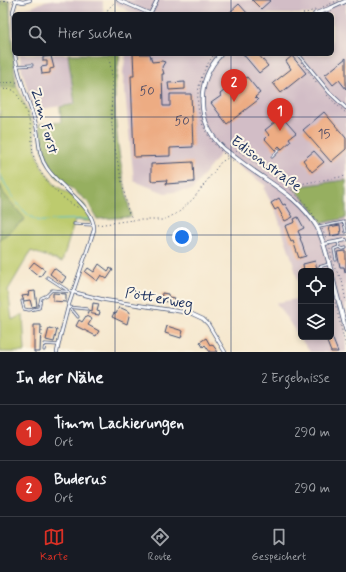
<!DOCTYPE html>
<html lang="de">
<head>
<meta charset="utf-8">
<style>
  :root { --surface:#171b24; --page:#20242c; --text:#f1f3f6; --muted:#9ea1a6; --line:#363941; --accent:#d93025 }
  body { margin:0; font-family:Mynerve,sans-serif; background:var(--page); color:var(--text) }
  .controls { position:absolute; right:12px; bottom:12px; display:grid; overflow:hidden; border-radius:6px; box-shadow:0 2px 6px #0003 }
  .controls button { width:36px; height:36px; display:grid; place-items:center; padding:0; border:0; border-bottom:1px solid var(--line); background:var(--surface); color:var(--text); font:20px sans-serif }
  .you { position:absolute; left:182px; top:237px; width:14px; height:14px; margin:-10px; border:3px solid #fff; border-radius:50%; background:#1a73e8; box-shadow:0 0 0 6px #1a73e833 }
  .badge { display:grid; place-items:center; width:26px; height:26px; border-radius:50%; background:var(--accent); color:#fff; font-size:13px; font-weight:700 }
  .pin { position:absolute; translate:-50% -33px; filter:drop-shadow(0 1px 2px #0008) }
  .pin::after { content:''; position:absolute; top:21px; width:14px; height:12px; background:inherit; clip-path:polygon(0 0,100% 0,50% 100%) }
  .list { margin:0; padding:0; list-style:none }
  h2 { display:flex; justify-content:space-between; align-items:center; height:52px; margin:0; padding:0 16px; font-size:17px }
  h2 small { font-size:13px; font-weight:400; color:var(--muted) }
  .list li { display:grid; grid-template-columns:26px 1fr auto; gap:12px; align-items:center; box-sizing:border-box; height:56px; padding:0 16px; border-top:1px solid var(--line) }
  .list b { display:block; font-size:15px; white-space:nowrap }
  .list p { margin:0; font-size:13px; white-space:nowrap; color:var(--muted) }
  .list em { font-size:13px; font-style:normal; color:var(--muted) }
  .icon { flex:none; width:22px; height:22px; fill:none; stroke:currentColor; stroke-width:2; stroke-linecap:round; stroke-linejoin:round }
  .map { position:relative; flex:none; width:346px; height:352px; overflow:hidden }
  .search { position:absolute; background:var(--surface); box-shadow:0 2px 6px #0003; left:12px; right:12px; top:12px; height:44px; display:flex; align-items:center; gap:10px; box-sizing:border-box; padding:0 14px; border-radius:6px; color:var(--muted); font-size:15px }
  .sheet { height:164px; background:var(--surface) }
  nav { display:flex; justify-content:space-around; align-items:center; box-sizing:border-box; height:56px; border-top:1px solid var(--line); background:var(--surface); font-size:11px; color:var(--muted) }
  nav a { display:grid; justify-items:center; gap:2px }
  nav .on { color:var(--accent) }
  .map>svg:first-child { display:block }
  .industrial { fill:#d2bdc6 }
  .green { fill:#bdcb6e; stroke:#6c7d66 }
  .forest { fill:#96af61; stroke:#586f60 }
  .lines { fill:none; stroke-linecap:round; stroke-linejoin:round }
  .stream { stroke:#57c4ce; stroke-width:1 }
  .building { fill:#edac83 }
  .service-casing { stroke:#3c4b6f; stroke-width:3 }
  .minor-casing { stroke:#3c4b6f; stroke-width:4 }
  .tertiary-casing { stroke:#3c4b6f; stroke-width:5 }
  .path { stroke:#3c4b6f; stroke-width:1; stroke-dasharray:1 3; stroke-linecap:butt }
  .service { stroke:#fff; stroke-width:1.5 }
  .minor { stroke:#fff; stroke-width:2.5 }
  .tertiary { stroke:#fff; stroke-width:3.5 }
  .grid { fill:none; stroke:#1b2f5e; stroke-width:1; stroke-opacity:0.55 }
  .labels { text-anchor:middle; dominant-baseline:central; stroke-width:4; stroke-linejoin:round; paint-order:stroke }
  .number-label { font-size:13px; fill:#504e67 }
  .street-label { font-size:15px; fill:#1b2f5e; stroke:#fcf5e5 }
</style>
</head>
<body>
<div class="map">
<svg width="346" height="352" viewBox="0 0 346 352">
  <rect width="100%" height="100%" fill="#fcf5e5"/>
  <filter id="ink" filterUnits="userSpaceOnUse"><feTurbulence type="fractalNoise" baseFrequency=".025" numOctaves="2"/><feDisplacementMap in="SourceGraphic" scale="8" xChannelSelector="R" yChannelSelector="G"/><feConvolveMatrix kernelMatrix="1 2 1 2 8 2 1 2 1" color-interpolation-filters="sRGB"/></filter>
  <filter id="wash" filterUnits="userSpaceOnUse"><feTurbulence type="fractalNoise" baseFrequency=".012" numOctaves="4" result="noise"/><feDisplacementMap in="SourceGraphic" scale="16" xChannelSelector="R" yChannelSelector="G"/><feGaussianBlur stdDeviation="0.9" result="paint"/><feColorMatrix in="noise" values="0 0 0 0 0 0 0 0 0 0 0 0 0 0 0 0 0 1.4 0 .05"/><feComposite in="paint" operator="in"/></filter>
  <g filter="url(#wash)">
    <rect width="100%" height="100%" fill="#f5e7cd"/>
    <g class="industrial">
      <path d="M 51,0 L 103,1 L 103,14 L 19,14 L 20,9 L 32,7 L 45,1 Z"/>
      <path d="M 115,0 L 346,0 L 346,352 L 310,352 L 276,303 L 301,298 L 301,337 L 331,337 L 331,271 L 301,271 L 301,292 L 292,259 L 276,212 L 264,189 L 266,186 L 221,153 L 192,190 L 165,193 L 134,181 L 123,72 L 126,54 L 332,54 L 332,14 L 133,14 L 115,3 Z"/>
      <path d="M 20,54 L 68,54 L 75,104 L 34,110 L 22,71 Z"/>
    </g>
    <path class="green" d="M 0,0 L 10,1 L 11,43 L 16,84 L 33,124 L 36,150 L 42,167 L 54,184 L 84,204 L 93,222 L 75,220 L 62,262 L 31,251 L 8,290 L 12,320 L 23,314 L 25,352 L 0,352 Z"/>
    <g class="forest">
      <path d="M 0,3 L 9,3 L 16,87 L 0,87 Z"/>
      <path d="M 68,54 L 120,54 C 118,65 116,77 115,88 C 113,131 123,175 131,217 L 97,219 L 88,202 L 56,176 L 43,151 L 39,124 L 61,122 L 60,107 L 75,104 Z"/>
      <path d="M 346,180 L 346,218 L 322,223 L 307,202 L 293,187 Z"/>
      <path d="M 0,184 L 4,194 L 25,219 L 0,240 Z"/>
    </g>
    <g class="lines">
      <path class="stream" d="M 0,172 C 5,188 23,217 40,221 C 45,222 51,220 56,220 C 67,220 79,219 90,219"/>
    </g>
    <g id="blocks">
      <g class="building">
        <path d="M 252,0 L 271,0 L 261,9 Z"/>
        <path d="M 239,4 L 248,14 L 228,14 Z"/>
        <path d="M 133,54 L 150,54 L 152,62 L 162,61 L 165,62 L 162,67 L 164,74 L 162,74 L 163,106 L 170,106 L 170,94 L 191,94 L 193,147 L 170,148 L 170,156 L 134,157 L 131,76 L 134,76 Z"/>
        <path d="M 243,54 L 258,54 L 268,66 L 259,73 Z"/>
        <path d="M 51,56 L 54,68 L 50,69 L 50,73 L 42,74 L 41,67 L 47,66 L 47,61 L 43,61 L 43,57 Z"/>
        <path d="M 292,56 L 306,73 L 281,93 L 273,83 L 291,69 L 286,61 Z"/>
        <path d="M 346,58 L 346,89 L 339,80 L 333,85 L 325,75 Z"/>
        <path d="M 247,77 L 260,93 L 255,97 L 258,100 L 227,124 L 211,103 L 221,96 L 220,94 L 240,79 L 241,81 Z"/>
        <path d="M 185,82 L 185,89 L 169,90 L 168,83 Z"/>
        <path d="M 324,112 L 346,138 L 346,149 L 331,162 L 303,130 Z"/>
        <path d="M 280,115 L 296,133 L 289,138 L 291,141 L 282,149 L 279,146 L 275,150 L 265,139 L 269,135 L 265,130 L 275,122 L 274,120 Z"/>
        <path d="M 314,151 L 324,162 L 312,172 L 303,160 Z"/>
        <path d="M 193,162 L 194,182 L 166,184 L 167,180 L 151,181 L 151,164 Z"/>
        <path d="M 279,198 L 283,205 L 285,204 L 293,217 L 285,221 L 278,208 L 275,210 L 271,203 Z"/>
        <path d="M 298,217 L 304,228 L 298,231 L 301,238 L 300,238 L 306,256 L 299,258 L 293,241 L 291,242 L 285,226 L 295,222 L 294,219 Z"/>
        <path d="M 340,225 L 341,234 L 331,236 L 329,227 Z"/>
        <path d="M 346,251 L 346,272 L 345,272 L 344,267 L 340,267 L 337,252 Z"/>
        <path d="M 315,261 L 317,269 L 304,271 L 303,264 Z"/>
        <path d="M 34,262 L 45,270 L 40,277 L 29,268 Z"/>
        <path d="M 99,264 L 108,271 L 110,268 L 113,270 L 107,279 L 101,275 L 97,281 L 85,272 L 88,268 L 94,272 Z"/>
        <path d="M 54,268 L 66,277 L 62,283 L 50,274 Z"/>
        <path d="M 35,291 L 37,306 L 32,307 L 30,300 L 24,301 L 22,296 L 29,295 L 28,292 Z"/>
        <path d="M 53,293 L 66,294 L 66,302 L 53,301 Z"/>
        <path d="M 162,293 L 168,294 L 168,297 L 175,298 L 174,304 L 161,300 Z"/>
        <path d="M 93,303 L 99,304 L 97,311 L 100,312 L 99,315 L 87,313 L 89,310 L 92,311 Z"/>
        <path d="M 119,307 L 130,312 L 127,324 L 112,317 L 114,313 L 116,314 Z"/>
        <path d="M 86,316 L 92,319 L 88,325 L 99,331 L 96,336 L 76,326 L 79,320 L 82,322 Z"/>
        <path d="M 34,325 L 41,325 L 40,352 L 34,352 Z"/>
        <path d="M 167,326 L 183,331 L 181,338 L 165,333 Z"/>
        <path d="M 49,328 L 57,330 L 54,342 L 46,340 Z"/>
        <path d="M 325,337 L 332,337 L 338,352 L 331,352 Z"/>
        <path d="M 206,338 L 210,345 L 212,344 L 218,352 L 210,352 L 205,345 L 203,347 L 200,342 Z"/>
      </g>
    </g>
  </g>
  <g filter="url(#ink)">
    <use href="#blocks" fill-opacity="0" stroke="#3c4b6f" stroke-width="1"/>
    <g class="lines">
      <defs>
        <g id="service">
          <path d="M 17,66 L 32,65"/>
          <path d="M 272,157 L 280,149"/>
          <path d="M 74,224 L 94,225"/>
          <path d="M 319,227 L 344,222 L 346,232"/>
          <path d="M 339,247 L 343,249 L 346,248"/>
          <path d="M 336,260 L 334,249 L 339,247 L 338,241"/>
          <path d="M 319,267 L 329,264"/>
          <path d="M 47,277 L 67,290"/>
          <path d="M 22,301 L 24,309 L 29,310 L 39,308 L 41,298 L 47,295 L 52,290 L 73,292"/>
          <path d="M 68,307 L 87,309"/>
          <path d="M 68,307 L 74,312 L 78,317"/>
          <path d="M 44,350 L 45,344 L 58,345"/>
        </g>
        <g id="minor">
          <path d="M 15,0 L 23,2 L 30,0"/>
          <path d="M 118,0 L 151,14"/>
          <path d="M 150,14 L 157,0"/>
          <path d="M 14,36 L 13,11 L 16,1"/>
          <path d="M 15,54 C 18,78 28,98 35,121 C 40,137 37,154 47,168 C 60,188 95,207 94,230 L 68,307 L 60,338 L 57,352"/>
          <path d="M 215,54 L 219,57"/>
          <path d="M 298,54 L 329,92 L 346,108"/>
          <path d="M 324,244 L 346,240"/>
          <path d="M 73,292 L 105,300 L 190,313 L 203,319 L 208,324 L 225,352"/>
        </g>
        <g id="tertiary">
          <path d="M 315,14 L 331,8 L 346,1"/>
          <path d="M 221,54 C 195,82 196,123 224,149 C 237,159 250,169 264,178 C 285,192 304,205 317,227 C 324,241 327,256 331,271"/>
          <path d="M 331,272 L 346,330"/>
        </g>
      </defs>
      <use href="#service" class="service-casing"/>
      <use href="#minor" class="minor-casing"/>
      <use href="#tertiary" class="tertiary-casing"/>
      <g class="path">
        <path d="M 0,2 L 11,1 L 13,3"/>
        <path d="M 323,7 L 339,0"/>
        <path d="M 106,14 L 108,9 L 115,2"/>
        <path d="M 303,14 L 318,9"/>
        <path d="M 109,54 C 109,63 112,70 112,78 C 113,94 110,109 112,125 C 114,150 121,176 126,201 L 128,211 L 133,220"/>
        <path d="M 213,56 C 186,93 196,135 233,161"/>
        <path d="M 301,62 L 317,83"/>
        <path d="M 0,83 L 19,82"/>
        <path d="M 0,89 L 14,90 C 22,101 29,116 31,129 C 32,137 32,146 33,154 C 39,178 61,200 83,210"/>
        <path d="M 327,95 L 337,105 L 346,113"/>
        <path d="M 233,153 L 237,150 L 288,186 L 290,189 L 305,203 L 320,224"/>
        <path d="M 288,186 L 346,176"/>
        <path d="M 97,225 L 133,220 L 163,220 L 168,218 L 179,212 L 194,198 L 221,162 L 228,158"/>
        <path d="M 322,229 L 327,240"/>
        <path d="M 329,245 L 334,267 L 342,280 L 346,302"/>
        <path d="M 331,287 L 346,347"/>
        <path d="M 42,327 L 42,339 L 44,342"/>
      </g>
      <use href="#service" class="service"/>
      <use href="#minor" class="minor"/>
      <use href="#tertiary" class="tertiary"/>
    </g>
  </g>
  <path class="grid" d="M 115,0 L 115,14M 231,0 L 231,14M 115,54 L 115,352M 231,54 L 231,352M 0,117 L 346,117M 0,235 L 346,235"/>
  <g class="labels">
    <g class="number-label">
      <text x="147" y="91">50</text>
      <text x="182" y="121">50</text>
      <text x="324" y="134">15</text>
    </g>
    <g class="street-label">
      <text transform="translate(44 121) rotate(74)">Zum Forst</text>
      <text transform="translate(266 164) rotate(36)">Edisonstraße</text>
      <text transform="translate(159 299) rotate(10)">Pötterweg</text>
    </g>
  </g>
</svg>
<div class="controls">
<button><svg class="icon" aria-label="locate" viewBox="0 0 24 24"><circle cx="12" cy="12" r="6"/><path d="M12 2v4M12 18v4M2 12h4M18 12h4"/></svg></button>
<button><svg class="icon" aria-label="layers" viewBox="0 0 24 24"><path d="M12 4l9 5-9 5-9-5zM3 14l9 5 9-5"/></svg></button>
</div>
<div class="you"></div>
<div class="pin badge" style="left:280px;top:131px">1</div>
<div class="pin badge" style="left:234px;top:102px">2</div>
<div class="search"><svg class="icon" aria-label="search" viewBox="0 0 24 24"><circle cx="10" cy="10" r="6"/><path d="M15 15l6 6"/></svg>Hier suchen</div>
</div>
<section class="sheet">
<h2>In der Nähe<small>2 Ergebnisse</small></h2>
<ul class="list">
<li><span class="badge">1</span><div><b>Timm Lackierungen</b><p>Ort</p></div><em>290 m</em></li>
<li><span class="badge">2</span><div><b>Buderus</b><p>Ort</p></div><em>290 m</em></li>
</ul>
</section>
<nav>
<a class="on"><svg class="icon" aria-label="map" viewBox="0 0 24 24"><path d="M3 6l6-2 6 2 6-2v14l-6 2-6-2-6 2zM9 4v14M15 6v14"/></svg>Karte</a>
<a><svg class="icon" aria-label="directions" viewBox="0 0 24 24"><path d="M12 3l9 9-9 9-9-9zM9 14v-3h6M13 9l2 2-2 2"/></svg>Route</a>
<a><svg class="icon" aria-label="saved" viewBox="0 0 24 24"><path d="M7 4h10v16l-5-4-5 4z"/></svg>Gespeichert</a>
</nav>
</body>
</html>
